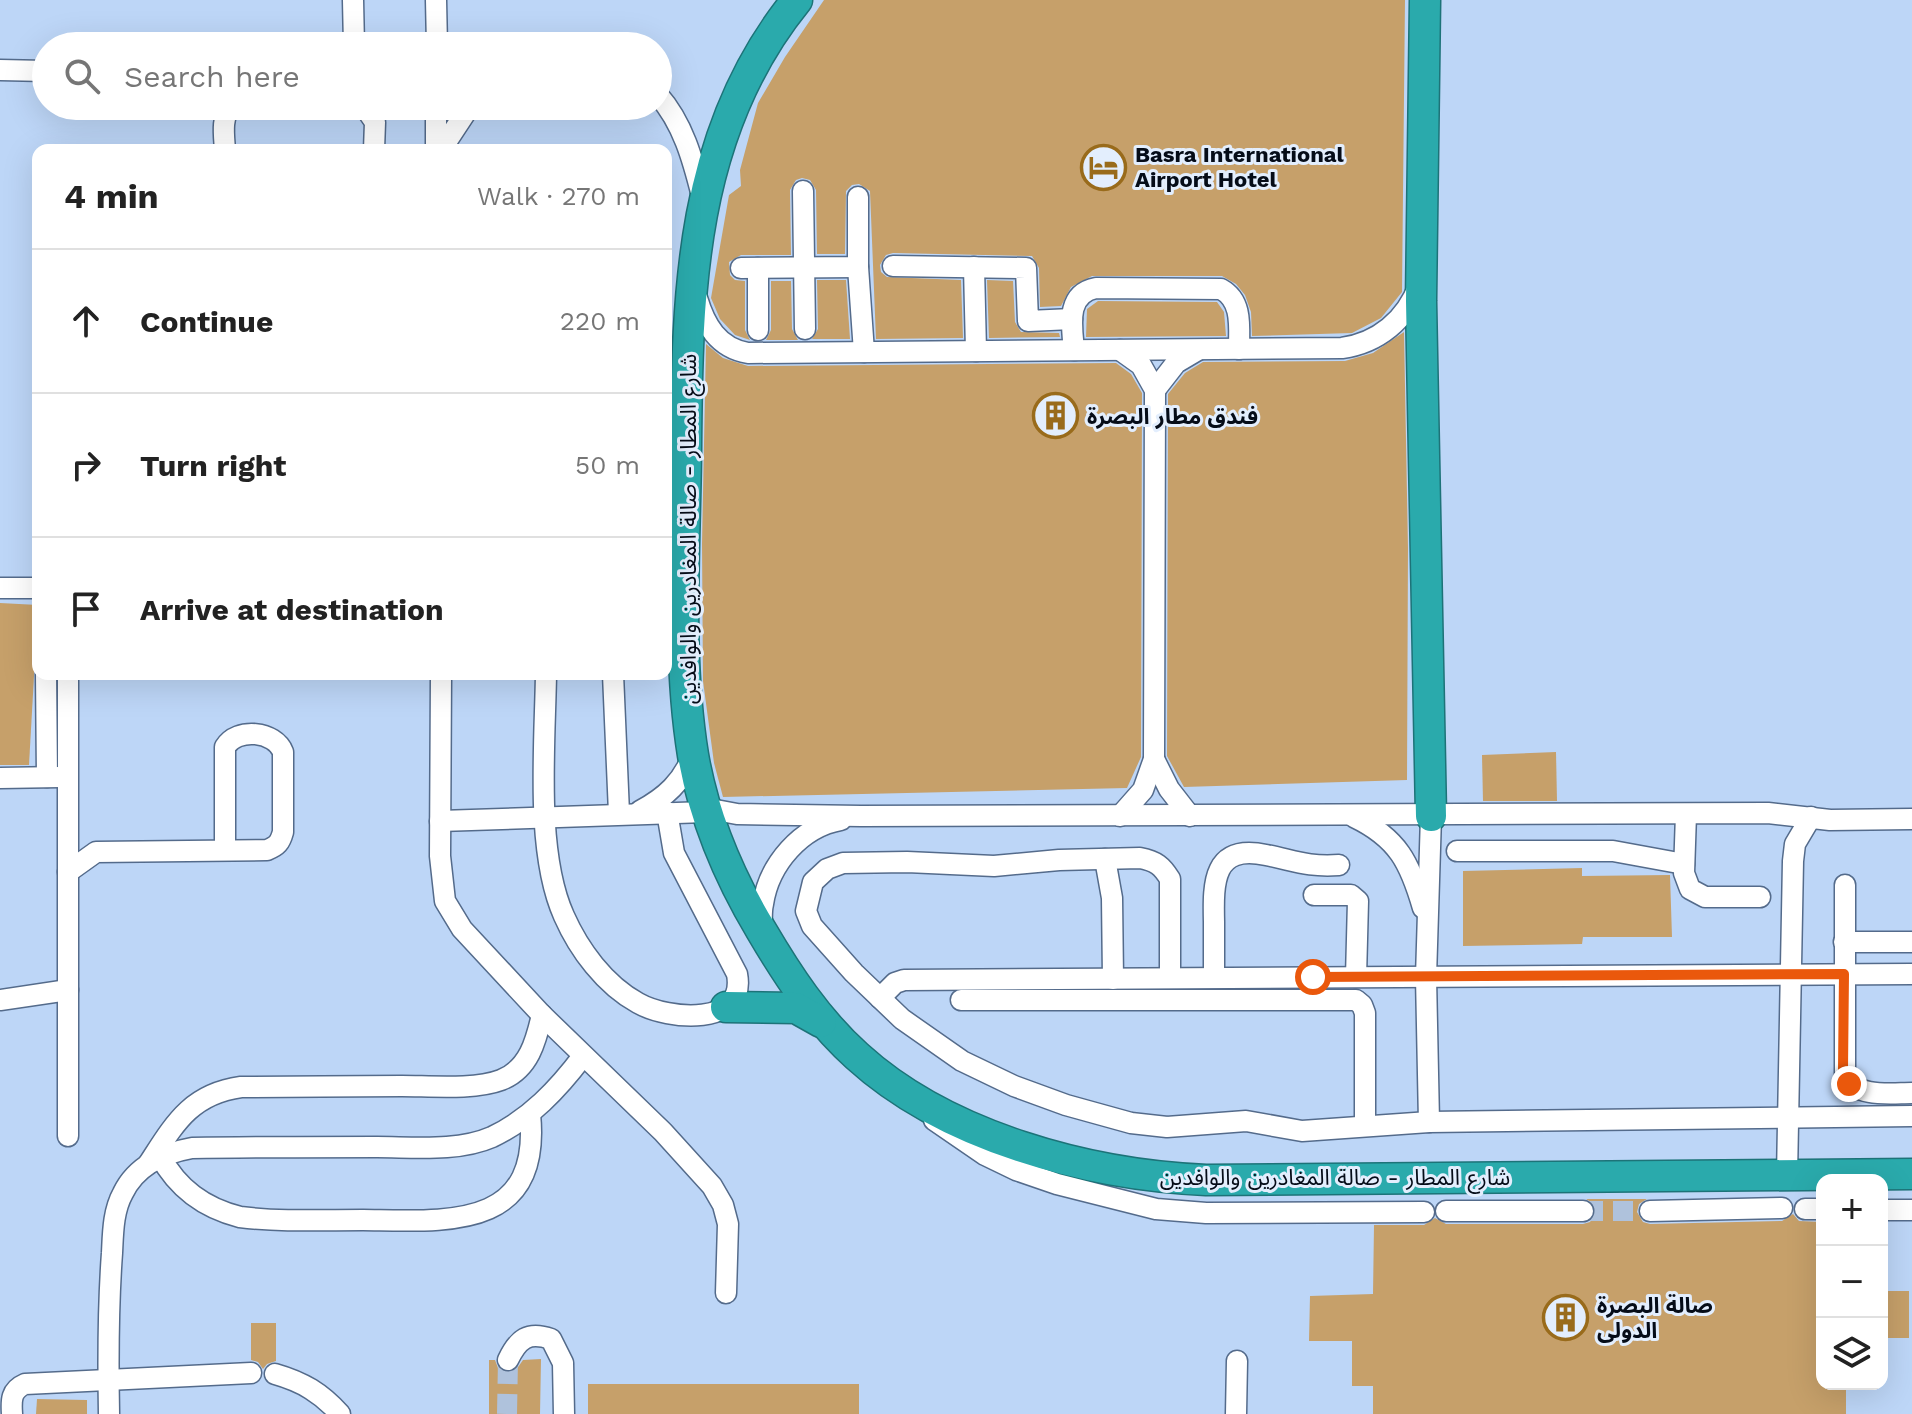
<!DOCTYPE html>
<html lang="en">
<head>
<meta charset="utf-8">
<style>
  :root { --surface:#fff; --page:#f2f2f2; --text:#222; --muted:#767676; --line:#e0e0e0 }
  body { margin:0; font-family:"Work Sans","Noto Sans Arabic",sans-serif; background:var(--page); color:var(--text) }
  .controls { position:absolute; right:24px; bottom:24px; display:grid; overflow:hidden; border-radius:16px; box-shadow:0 8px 32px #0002 }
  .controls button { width:72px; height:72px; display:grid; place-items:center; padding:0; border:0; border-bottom:2px solid var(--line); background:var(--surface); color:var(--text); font:40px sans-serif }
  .stop { position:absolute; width:24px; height:24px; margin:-18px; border:6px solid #ea580c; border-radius:50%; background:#fff }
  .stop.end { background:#ea580c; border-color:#fff; box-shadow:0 2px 8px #0008 }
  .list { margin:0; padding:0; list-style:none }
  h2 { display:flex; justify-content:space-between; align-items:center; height:104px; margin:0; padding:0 32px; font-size:34px }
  h2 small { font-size:26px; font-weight:400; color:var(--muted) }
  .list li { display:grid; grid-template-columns:52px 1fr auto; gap:24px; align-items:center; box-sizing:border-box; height:144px; padding:0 32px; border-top:2px solid var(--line) }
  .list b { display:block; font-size:30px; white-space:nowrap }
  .list em { font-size:26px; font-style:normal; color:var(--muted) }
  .icon { flex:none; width:44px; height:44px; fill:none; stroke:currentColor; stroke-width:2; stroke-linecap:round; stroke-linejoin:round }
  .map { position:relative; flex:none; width:1912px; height:1414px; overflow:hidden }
  .search { position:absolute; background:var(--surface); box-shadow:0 8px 32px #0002; left:32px; top:32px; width:640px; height:88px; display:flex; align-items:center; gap:20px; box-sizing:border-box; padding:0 28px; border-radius:44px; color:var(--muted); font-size:30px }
  .panel { position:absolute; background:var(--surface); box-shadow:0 8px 32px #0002; left:32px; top:144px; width:640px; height:536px; border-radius:16px }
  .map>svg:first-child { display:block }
  .built { fill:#bdd6f7; fill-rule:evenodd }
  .building { fill:#c6a06a }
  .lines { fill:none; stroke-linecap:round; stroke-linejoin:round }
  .minor-tunnel { stroke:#afc2dc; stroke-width:20; stroke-dasharray:20 10; stroke-linecap:butt }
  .minor-casing { stroke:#546b8b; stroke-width:23 }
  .highway-casing { stroke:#1d7378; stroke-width:33 }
  .minor { stroke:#fff; stroke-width:20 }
  .highway { stroke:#2aaaac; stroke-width:30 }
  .route { stroke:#ea580c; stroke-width:10 }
  .labels { text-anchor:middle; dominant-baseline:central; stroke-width:6; stroke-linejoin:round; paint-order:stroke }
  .poi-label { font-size:22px; font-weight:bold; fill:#050c18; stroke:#e3eefd; text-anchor:start }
  .street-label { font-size:22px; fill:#050c18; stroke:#e3eefd }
</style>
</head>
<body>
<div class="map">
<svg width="1912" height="1414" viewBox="0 0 1912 1414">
  <rect width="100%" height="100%" fill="#cde2ff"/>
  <path class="built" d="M 0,0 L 1912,0 L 1912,1414 L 0,1414 ZM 46,46 L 658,46 L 658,106 L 46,106 ZM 38,150 L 666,150 L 666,674 L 38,674 ZM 1822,1180 L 1882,1180 L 1882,1384 L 1822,1384 Z"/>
  <g class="building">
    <path d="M 824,0 L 1405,0 L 1402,292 L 1381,318 L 1352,333 L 1252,336 L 1251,312 L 1245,295 L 1236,284 L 1222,276 L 1092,276 L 1071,287 L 1061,306 L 1040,307 L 1039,268 L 1032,256 L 893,253 L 886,255 L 880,265 L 881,272 L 887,277 L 961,280 L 963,338 L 876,339 L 870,191 L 859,184 L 852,185 L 846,191 L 845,254 L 817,254 L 816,190 L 810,180 L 802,178 L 796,180 L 790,190 L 791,255 L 741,255 L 729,262 L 730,275 L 735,280 L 745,281 L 745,330 L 750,340 L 735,335 L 720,319 L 711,298 L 729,195 L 741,186 L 740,170 L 758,103 L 785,57 Z"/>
    <path d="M 817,280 L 846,280 L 850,339 L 812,339 L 818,329 Z"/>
    <path d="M 987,280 L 1013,281 L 1015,322 L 1021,332 L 1059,333 L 1060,337 L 989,338 Z"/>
    <path d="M 771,281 L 791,281 L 792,329 L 798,340 L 766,340 L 771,330 Z"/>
    <path d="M 1098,301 L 1217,302 L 1224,312 L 1226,336 L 1086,337 L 1087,309 Z"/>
    <path d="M 1404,332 L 1408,548 L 1407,780 L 1184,787 L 1167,756 L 1168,394 L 1185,373 L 1203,362 L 1345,361 L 1373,353 Z"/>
    <path d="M 706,344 L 723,358 L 748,366 L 1116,363 L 1131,374 L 1142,393 L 1141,757 L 1127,788 L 723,797 L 714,763 L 703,681 L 702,544 Z"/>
    <path d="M 0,603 L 38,605 L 29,765 L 0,765 Z"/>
    <path d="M 1556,752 L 1557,801 L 1483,801 L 1482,755 Z"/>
    <path d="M 1582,868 L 1582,876 L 1670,875 L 1672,937 L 1583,937 L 1582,944 L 1463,946 L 1463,871 Z"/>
    <path d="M 1586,1199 L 1647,1199 L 1639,1204 L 1637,1212 L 1643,1222 L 1650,1224 L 1782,1221 L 1793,1214 L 1799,1221 L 1822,1222 L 1822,1384 L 1846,1384 L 1846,1414 L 1373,1414 L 1373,1386 L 1352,1386 L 1352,1341 L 1309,1341 L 1310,1296 L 1373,1294 L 1374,1225 L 1424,1225 L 1435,1218 L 1446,1224 L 1583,1224 L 1590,1222 L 1596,1212 L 1594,1204 Z"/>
    <rect x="1882" y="1291" width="27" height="47"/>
    <path d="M 251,1323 L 276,1323 L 276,1361 L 267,1364 L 263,1369 L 258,1362 L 251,1360 Z"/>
    <path d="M 541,1359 L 540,1414 L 489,1414 L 489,1360 L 495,1360 L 498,1368 L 508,1373 L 516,1370 L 523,1360 Z"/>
    <rect x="588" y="1384" width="271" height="30"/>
    <path d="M 37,1399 L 87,1400 L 87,1414 L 36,1414 Z"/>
  </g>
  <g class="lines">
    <g class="minor-tunnel">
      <path d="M 1583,1211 L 1650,1211"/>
      <path d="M 507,1414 L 508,1360"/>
    </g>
    <defs>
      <g id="minor">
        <path d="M 353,0 L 354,46"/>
        <path d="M 436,0 L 437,46"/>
        <path d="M 0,70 L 46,71"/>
        <path d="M 658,95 C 683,123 693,160 702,196"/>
        <path d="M 364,106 L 375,122 L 374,150"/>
        <path d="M 436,106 L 436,150"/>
        <path d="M 225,150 C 224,135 221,118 231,106"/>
        <path d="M 441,150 L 470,106"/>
        <path d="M 803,191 L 805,329"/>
        <path d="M 893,266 L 1026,268 L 1028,321 L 1072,319"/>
        <path d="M 858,267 L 864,352"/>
        <path d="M 974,267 L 976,351"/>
        <path d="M 741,268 L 858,267 L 858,197"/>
        <path d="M 758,268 L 758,330"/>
        <path d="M 697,298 C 705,325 718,348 748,353 L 1342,348 C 1378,343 1406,320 1419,285"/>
        <path d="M 1074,350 C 1072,327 1065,294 1096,288 L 1221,289 C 1243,301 1239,327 1239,349"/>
        <path d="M 1155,390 L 1176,363 L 1198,350"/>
        <path d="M 0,588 L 38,588"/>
        <path d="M 46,674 L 47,777"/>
        <path d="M 441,674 L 440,856 L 445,901 L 462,929 L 542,1015 L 663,1132 L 712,1186 L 723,1205 L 728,1224 L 726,1293"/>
        <path d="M 546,674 C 545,745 535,852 564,916 C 579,950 605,985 638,1003 C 668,1020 747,1027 737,974 L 674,853 L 667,812"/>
        <path d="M 613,674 L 619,813"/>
        <path d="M 1154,759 L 1169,789 L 1190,816"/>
        <path d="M 0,778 L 60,777"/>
        <path d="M 705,808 L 737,814 L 861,816 L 1768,813 L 1830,820 L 1912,819"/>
        <path d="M 640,811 C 666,797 682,782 693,755"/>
        <path d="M 1686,814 L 1684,873 L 1690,889 L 1705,897 L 1760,897"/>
        <path d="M 1120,816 L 1143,790 L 1154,759 L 1155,390 L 1141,365 L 1120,350"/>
        <path d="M 1354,817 C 1398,838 1410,863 1423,908"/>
        <path d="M 440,821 L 706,812"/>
        <path d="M 1457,851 L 1613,851 L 1684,864"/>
        <path d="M 1105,859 L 1112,898 L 1113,979"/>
        <path d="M 68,872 L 96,852 L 267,850 C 277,846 280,843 283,832 L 283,752 C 275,731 237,727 225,747 L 225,850"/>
        <path d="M 1845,885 L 1845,1077 C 1858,1098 1890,1093 1912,1093"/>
        <path d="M 1314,895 L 1351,895 L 1358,901 L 1356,977"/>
        <path d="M 762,929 C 762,921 761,912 763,904 C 769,864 801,827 841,820"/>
        <path d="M 1844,942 L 1912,942"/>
        <path d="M 1170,978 L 1170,879 C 1162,866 1156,861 1140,858 L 1059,860 L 994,866 L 907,862 L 843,863 L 827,869 L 813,882 L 806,911 L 812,926 L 854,973 L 902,1019 L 962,1061 L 1014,1086 L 1066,1105 L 1131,1123 L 1167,1127 L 1246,1121 L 1302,1131 L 1429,1122 L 1912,1116"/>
        <path d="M 1214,978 C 1214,959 1214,940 1214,922 C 1213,882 1213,844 1266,855 C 1296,861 1307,867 1339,865"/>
        <path d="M 880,998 L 895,983 L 904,980 L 1912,974"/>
        <path d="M 0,1000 L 68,990"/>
        <path d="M 961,1000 L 1356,1000 L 1362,1005 L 1365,1013 L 1365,1125"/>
        <path d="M 934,1120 L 985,1155 L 1016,1170 L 1057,1184 L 1156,1209 L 1206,1213 L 1424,1212"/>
        <path d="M 1429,1122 L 1426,977 L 1431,816"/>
        <path d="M 68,1136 L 68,674"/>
        <path d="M 160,1156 C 178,1189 204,1208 240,1217 C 281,1222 322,1220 363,1220 C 447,1221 542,1231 530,1114"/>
        <path d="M 149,1163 C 175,1123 191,1094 241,1087 C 295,1087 348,1086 402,1086 C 430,1086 475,1090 501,1080 C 529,1069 536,1041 542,1015"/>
        <path d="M 1787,1176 L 1793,861 L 1795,844 L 1811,817"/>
        <path d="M 1805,1209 L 1822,1209"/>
        <path d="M 1882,1210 L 1912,1210"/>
        <path d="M 1446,1211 L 1583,1211"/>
        <path d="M 1650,1211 L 1782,1208"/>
        <path d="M 508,1360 C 518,1339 528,1331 551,1339 L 563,1363 L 564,1414"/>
        <path d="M 275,1374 C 303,1382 321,1393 340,1414"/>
        <path d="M 12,1414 C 11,1400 11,1390 25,1384 L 251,1373"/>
        <path d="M 109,1414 C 108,1360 108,1307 112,1253 C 113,1233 113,1211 123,1193 C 136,1166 164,1153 192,1148 C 254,1147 315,1147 377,1147 C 413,1147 458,1152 492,1137 C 530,1119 558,1089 583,1056"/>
        <path d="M 1236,1414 L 1237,1361"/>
      </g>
      <g id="highway">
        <path d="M 797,0 C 690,131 687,292 686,453 C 685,552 677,656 693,755 C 704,818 728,875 761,930 C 788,976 817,1020 857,1056 C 946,1137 1088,1175 1206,1180 L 1912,1174"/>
        <path d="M 1425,0 L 1421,301 L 1431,816"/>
        <path d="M 726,1007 L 796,1008 L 821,1022"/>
      </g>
    </defs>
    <use href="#minor" class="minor-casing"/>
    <use href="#highway" class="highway-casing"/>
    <use href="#minor" class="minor"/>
    <use href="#highway" class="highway"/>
  </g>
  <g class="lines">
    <path class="route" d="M 1313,977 L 1844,974 L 1843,1069 L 1849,1084"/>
  </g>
  <defs>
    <symbol id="hotel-ring" viewBox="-11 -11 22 22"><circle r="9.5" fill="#e3eefd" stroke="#996b1b" stroke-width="1.5"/><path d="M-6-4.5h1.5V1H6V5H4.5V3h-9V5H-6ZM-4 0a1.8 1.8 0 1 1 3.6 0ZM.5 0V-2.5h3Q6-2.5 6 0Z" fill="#996b1b"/></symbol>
    <symbol id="building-ring" viewBox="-11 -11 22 22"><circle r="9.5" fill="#e3eefd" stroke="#996b1b" stroke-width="1.5"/><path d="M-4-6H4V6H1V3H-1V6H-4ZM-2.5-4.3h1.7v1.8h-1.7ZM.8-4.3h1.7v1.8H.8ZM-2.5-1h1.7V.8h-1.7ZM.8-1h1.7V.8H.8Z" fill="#996b1b"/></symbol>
  </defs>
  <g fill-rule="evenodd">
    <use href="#hotel-ring" x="1078" y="142" width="51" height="51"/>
    <use href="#building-ring" x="1030" y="390" width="51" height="51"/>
    <use href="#building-ring" x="1540" y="1292" width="51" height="51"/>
  </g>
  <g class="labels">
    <g class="poi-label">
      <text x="1135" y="154">Basra International<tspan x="1135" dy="25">Airport Hotel</tspan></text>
      <text x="1087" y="416">فندق مطار البصرة</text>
      <text x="1597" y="1305">صالة البصرة<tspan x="1597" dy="25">الدولى</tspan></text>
    </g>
    <g class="street-label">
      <text transform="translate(688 529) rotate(-90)">شارع المطار - صالة المغادرين والوافدين</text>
      <text x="1335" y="1177">شارع المطار - صالة المغادرين والوافدين</text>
    </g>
  </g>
</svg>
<div class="controls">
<button>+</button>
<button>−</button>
<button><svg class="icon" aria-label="layers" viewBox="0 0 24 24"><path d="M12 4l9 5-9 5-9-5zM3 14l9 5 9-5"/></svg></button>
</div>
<div class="stop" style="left:1313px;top:977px"></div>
<div class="stop end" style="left:1849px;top:1084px"></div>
<div class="search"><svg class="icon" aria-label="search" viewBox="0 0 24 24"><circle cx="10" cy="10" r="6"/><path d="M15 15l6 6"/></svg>Search here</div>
<section class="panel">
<h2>4 min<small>Walk · 270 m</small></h2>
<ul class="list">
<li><svg class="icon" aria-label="ahead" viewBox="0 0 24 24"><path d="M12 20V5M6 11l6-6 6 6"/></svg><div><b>Continue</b></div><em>220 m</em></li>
<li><svg class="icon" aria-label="right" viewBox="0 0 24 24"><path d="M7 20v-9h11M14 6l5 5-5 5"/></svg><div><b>Turn right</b></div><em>50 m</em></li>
<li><svg class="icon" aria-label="arrive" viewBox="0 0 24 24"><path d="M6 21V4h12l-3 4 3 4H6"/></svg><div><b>Arrive at destination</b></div></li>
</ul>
</section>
</div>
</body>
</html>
